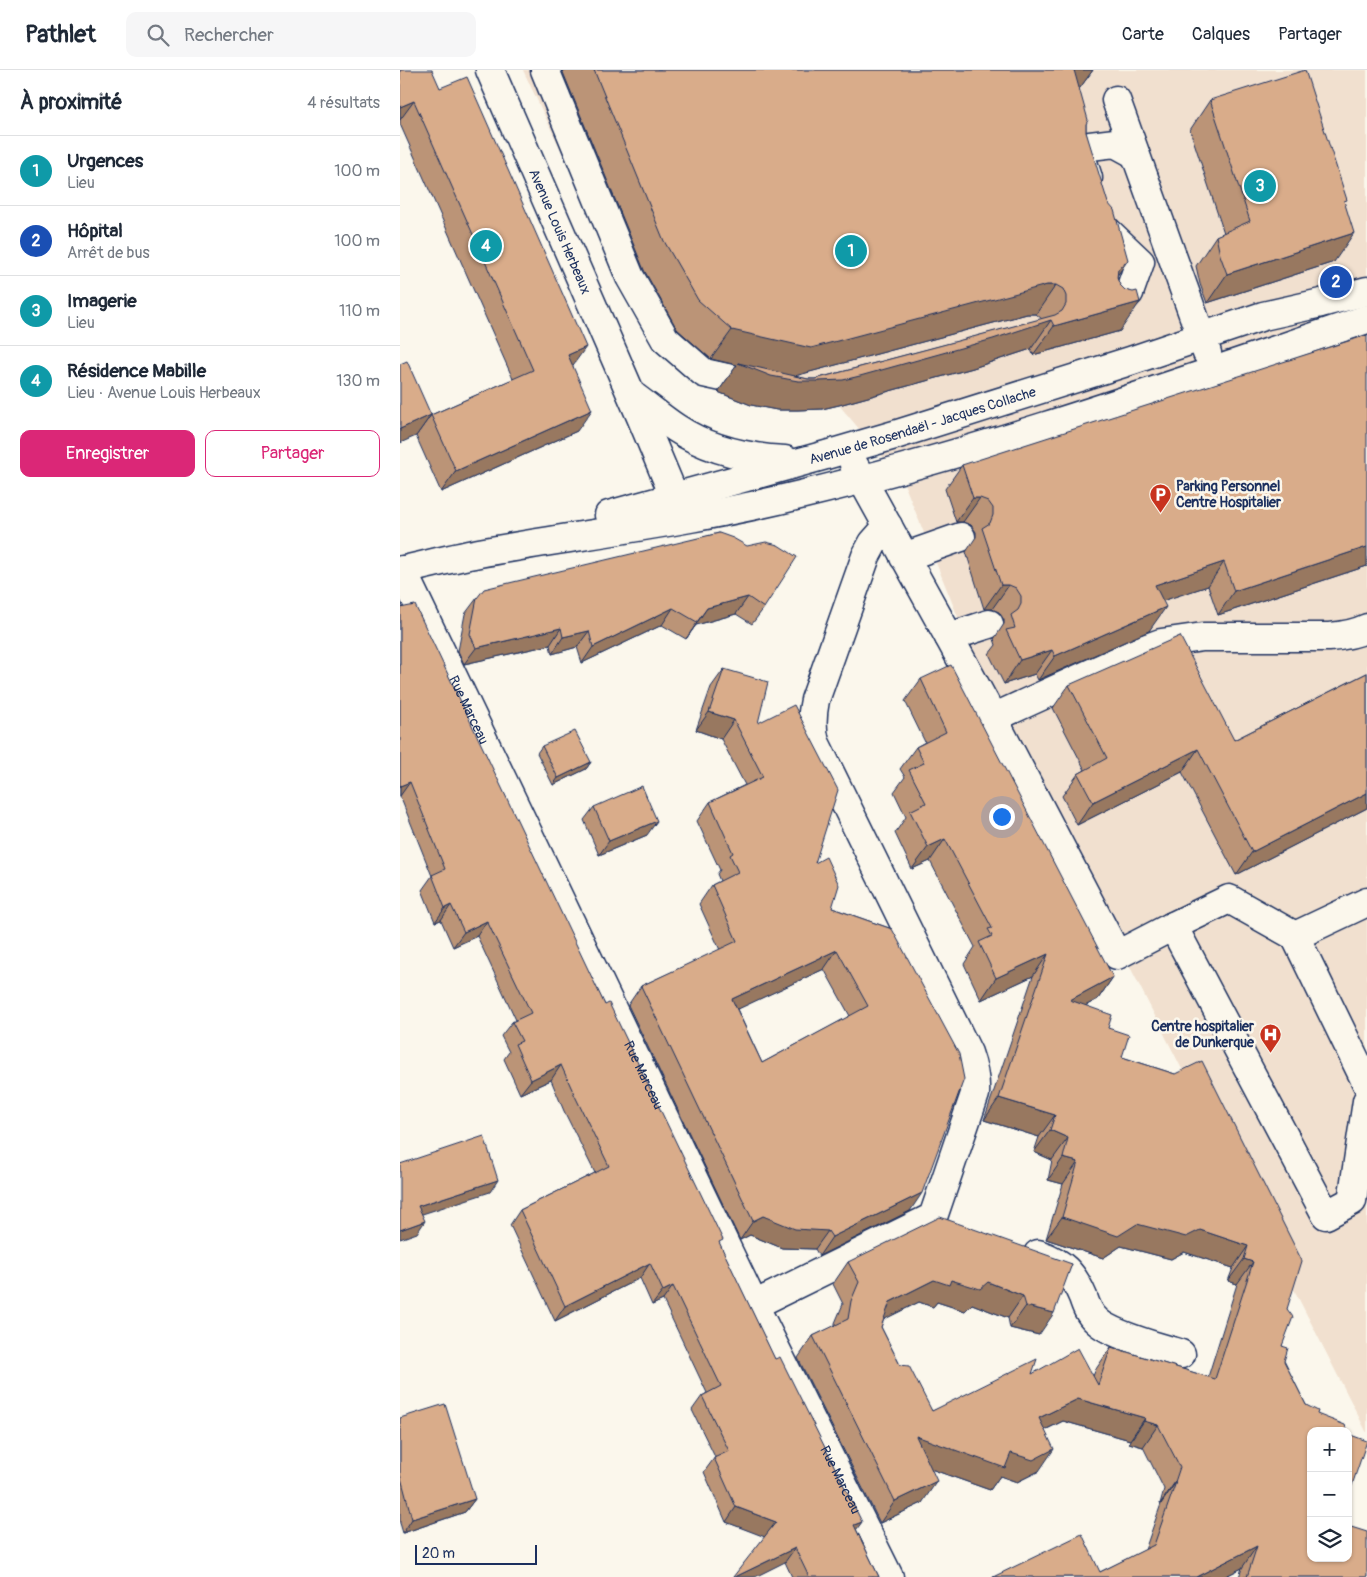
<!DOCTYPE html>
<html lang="fr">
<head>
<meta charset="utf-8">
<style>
  :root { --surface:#fff; --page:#f6f6f7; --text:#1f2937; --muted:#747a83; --line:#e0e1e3; --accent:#db2777 }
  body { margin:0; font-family:Pangolin,sans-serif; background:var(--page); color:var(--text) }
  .controls { position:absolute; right:15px; bottom:15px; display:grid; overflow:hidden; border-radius:10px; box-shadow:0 1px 4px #0004 }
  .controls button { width:45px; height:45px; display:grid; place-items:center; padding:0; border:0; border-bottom:1px solid var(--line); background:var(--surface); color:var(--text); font:25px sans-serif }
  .scale { position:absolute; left:15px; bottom:12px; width:122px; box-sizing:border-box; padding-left:5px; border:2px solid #1b2f5e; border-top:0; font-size:14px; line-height:18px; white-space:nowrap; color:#1b2f5e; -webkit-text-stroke:4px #fbf7ec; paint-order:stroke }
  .you { position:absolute; left:601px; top:746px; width:18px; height:18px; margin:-12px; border:4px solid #fff; border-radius:50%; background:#1a73e8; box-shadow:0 0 0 8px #1a73e833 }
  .badge { display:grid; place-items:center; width:32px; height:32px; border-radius:50%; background:var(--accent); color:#fff; font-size:16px; font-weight:700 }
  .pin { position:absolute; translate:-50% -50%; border:2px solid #fff; box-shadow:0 1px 5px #0006 }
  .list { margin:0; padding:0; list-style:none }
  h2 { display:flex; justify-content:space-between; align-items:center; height:65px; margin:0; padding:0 20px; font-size:21px }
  h2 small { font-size:16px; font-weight:400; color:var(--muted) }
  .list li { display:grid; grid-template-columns:32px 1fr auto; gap:15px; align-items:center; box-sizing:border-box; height:70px; padding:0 20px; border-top:1px solid var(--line) }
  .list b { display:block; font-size:19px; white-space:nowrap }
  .list p { margin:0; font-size:16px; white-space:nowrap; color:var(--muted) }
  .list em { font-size:16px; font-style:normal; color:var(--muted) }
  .actions { display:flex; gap:10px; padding:15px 20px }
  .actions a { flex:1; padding:11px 0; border:1px solid var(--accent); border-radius:10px; text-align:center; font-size:18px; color:var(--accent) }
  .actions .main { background:var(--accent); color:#fff }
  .icon { flex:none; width:28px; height:28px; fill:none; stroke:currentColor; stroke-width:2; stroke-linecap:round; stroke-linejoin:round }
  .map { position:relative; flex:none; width:967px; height:1507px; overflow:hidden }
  header { display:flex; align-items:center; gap:30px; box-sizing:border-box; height:70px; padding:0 25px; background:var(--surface); border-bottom:1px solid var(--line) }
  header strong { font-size:24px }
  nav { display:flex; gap:28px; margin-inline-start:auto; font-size:18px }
  .search { width:350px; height:45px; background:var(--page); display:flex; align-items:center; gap:12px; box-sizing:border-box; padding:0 18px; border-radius:10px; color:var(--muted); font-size:19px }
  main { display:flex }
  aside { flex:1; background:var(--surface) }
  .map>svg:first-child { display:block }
  .built { fill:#f1e0cf }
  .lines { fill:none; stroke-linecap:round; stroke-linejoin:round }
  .minor-casing { stroke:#1b2f5e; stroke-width:31 }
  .minor { stroke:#fbf7ec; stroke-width:28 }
  .wall { fill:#bb9477; stroke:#1b2f5e; fill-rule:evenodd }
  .shaded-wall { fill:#987861; stroke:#1b2f5e }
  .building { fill:#d9ac8a; stroke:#1b2f5e; fill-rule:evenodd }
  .labels { text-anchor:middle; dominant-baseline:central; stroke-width:5; stroke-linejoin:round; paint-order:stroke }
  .street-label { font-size:14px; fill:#1b2f5e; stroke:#fbf7ec }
  .poi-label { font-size:14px; font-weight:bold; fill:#1b2f5e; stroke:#fbf7ec; text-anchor:start }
</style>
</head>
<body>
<header>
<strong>Pathlet</strong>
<div class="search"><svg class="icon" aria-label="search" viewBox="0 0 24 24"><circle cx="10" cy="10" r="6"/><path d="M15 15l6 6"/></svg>Rechercher</div>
<nav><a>Carte</a><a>Calques</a><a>Partager</a></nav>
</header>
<main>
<aside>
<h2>À proximité<small>4 résultats</small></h2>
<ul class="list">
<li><span class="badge" style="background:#0f9aa8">1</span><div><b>Urgences</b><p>Lieu</p></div><em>100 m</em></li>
<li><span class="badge" style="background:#1a4fb4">2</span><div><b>Hôpital</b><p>Arrêt de bus</p></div><em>100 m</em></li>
<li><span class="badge" style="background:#0f9aa8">3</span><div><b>Imagerie</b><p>Lieu</p></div><em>110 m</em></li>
<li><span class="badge" style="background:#0f9aa8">4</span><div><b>Résidence Mabille</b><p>Lieu · Avenue Louis Herbeaux</p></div><em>130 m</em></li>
</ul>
<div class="actions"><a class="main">Enregistrer</a><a>Partager</a></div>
</aside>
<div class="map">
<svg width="967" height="1507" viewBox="0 0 967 1507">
  <rect width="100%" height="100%" fill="#fbf7ec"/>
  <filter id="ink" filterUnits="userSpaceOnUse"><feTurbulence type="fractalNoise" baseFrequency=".02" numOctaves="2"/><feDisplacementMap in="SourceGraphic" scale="10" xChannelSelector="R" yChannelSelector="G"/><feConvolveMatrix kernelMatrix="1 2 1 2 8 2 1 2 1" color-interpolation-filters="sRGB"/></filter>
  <g filter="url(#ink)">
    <path class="built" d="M 123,0 L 967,0 L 967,1363 L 581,604 L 503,411 L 439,335 L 422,339 L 377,340 L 351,335 L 321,324 L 309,317 L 243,257 L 228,232 L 184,129 Z"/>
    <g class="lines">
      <defs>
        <g id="minor">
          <path id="s1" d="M 90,0 L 241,347 L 282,445"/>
          <path d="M 145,0 L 230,207 L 265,269 L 304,303 L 363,316"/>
          <path d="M 716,30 L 807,283"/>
          <path d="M 688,108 L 681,86 L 690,76 L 715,73 L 735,84"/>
          <path d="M 700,149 L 703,157 L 740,192 L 729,223 L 712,235"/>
          <path d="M 233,326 C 247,336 261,348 276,358 C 309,380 346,388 385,390"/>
          <path d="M 454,395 L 549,567 L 589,554"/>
          <path id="s2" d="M 209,445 L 426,385 L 498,364 L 730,291 L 863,246 L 921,233 L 967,221"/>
          <path d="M 504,487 L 561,467"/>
          <path id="s3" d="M 2,500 L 354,1235 L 489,1507"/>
          <path d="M 0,501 C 26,495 52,488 79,483 C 186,464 294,451 400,425 C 593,379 780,312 967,249"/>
          <path d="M 549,567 L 593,648 L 742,580 L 761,573 L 803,567 L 929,567 C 942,566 955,564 967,558"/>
          <path d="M 593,648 L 717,885 L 773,856"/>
          <path d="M 895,866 L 967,832"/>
          <path d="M 967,1014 L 895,866 L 829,829 L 773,856 L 926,1145 L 952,1131 L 967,1031"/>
          <path d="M 638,1184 C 662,1192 673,1203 683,1227 C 686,1236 689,1244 696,1250 C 710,1265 760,1277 781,1284"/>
          <path d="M 354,1235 L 533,1147 L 575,1024 C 576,1009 573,997 568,983 L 415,672 C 411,657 412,645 415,630 L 466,486 L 473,473 L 488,456"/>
        </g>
      </defs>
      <use href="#minor" class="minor-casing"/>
      <use href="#minor" class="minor"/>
    </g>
    <g class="wall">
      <path d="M 0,0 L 40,18 L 173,296 L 177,361 L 41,422 L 16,366 L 31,345 L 113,309 L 0,54 Z"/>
      <path d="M 162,0 L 693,0 L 679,19 L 686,54 L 686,62 L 717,205 L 720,261 L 633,285 L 631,279 L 573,298 L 439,335 L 422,339 L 398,340 L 377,340 L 351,335 L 318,322 L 337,295 L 311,289 L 277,259 L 244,200 ZM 627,244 L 636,244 L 642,249 L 415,309 L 408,309 L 394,306 Z"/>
      <path d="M 810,30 L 944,133 L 934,192 L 807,233 L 800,214 L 796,196 L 816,166 L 824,163 L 790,60 Z"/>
      <path d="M 562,395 L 967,496 L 818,545 L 808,516 L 763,530 L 749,561 L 638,610 L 635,604 L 604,614 L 589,584 L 596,575 L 594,569 L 604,554 L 604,550 L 599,542 L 592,539 L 584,539 L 566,482 L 576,467 L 576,462 L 571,455 L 563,452 L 556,452 L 545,419 Z"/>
      <path d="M 319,463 L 364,538 L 352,554 L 336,544 L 296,555 L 286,569 L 262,555 L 182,593 L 177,577 L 152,584 L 150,575 L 64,594 L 58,581 L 65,544 L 77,528 Z"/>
      <path d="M 0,538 L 205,935 L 479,1507 L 392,1507 L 385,1492 L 365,1466 L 326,1452 L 304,1402 L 315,1387 L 292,1340 L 302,1326 L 307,1323 L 263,1230 L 252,1235 L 240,1208 L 155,1251 L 110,1155 L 120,1140 L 195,1103 L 164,1041 L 151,1010 L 120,1024 L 104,989 L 109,982 L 101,966 L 112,952 L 116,950 L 77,866 L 53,877 L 41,850 L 35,852 L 22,820 L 32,806 L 0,726 Z"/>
      <path d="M 324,599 L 358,653 L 432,838 L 492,859 L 510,1141 L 419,1186 L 415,1179 L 382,1178 L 350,1165 L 340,1170 L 228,935 L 241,916 L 320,880 L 299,834 L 312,815 L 320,811 L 317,804 L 320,800 L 297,751 L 310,732 L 345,715 L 321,669 L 296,660 L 311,617 ZM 424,899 L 450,946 L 362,993 L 337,939 Z"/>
      <path d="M 967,603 L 967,738 L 836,805 L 782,702 L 677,755 L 662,726 L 678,704 L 685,700 L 653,638 L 669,615 L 834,670 Z"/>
      <path d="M 521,609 L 713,907 L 698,929 L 685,936 L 708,958 L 722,987 L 775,1004 L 887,1239 L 882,1276 L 884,1291 L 906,1335 L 917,1344 L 911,1488 L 967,1507 L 839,1507 L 842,1498 L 824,1507 L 592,1507 L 700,1502 L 745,1480 L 761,1434 L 760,1434 L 764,1419 L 743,1377 L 729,1373 L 730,1370 L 663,1351 L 645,1360 L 639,1401 L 617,1412 L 600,1406 L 590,1420 L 531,1399 L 522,1433 L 480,1453 L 398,1288 L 413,1266 L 435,1256 L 435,1253 L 443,1234 L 433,1214 L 448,1192 L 672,1194 L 639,1265 L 610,1258 L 608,1248 L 572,1234 L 565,1241 L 537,1232 L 533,1237 L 519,1232 L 484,1249 L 481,1257 L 500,1295 L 532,1341 L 632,1304 L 693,1306 L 696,1299 L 711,1277 L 808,1307 L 837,1214 L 828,1211 L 833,1198 L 784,1182 L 771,1189 L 721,1176 L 703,1188 L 646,1169 L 663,1114 L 648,1110 L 652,1090 L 634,1082 L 639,1067 L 584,1050 L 633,906 L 581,930 L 564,894 L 575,877 L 530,791 L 512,799 L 495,763 L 506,747 L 494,722 L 505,707 L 500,699 L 516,677 L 525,672 L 505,631 Z"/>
      <path d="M 142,676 L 191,692 L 186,699 L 153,715 L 137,683 Z"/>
      <path d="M 194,737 L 247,765 L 199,785 L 184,750 Z"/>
      <path d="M 0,1348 L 75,1429 L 65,1442 L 3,1463 L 0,1453 Z"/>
    </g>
    <g class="shaded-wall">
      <path d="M 662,0 L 693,0 L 677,22 Z"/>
      <path d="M 14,31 L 0,50 L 0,37 Z"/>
      <path d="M 954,163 L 934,192 L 807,233 L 827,204 Z"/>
      <path d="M 728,190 L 708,219 L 718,199 Z"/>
      <path d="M 647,215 L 656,215 L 636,244 L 627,244 L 391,307 L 419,311 L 651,250 L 631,279 L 573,298 L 439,335 L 422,339 L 398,340 L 377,340 L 351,335 L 318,322 L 337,295 L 311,289 L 332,260 Z"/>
      <path d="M 740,232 L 720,261 L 633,285 L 654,256 Z"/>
      <path d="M 186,277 L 171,298 L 168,285 Z"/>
      <path d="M 192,340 L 177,361 L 41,422 L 56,401 Z"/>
      <path d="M 31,345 L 16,366 L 0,373 L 0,359 Z"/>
      <path d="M 573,428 L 580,428 L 563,452 L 556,452 Z"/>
      <path d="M 967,477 L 967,496 L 818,545 L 834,521 Z"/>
      <path d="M 824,492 L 808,516 L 738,539 L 755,515 Z"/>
      <path d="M 601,515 L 609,515 L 592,539 L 584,539 Z"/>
      <path d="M 348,527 L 336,544 L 296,555 L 286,569 L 307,538 Z"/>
      <path d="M 766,537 L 749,561 L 638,610 L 655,586 Z"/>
      <path d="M 273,538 L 262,555 L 182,593 L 193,577 Z"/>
      <path d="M 161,558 L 150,575 L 64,594 L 76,578 Z"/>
      <path d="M 189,561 L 177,577 L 152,584 L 163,567 Z"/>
      <path d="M 652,580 L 635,604 L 604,614 L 620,590 Z"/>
      <path d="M 309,642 L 334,650 L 321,669 L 296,660 Z"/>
      <path d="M 798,679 L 782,702 L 677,755 L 693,732 Z"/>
      <path d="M 191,692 L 186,699 L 153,715 L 158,708 Z"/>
      <path d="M 10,712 L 0,726 L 0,716 Z"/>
      <path d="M 967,723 L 967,738 L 836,805 L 852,782 Z"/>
      <path d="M 257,751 L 247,765 L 199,785 L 209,771 Z"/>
      <path d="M 545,769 L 530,791 L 512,799 L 528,777 Z"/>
      <path d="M 51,835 L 41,850 L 35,852 L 45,838 Z"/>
      <path d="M 87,851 L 77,866 L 53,877 L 64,862 Z"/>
      <path d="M 437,880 L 424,899 L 319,948 L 332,929 Z"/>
      <path d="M 648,884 L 633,906 L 581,930 L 596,908 Z"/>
      <path d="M 713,907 L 698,929 L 655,952 L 670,930 Z"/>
      <path d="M 161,995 L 151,1010 L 120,1024 L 131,1010 Z"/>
      <path d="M 599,1028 L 655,1045 L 639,1067 L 584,1050 Z"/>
      <path d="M 650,1060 L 668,1068 L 652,1090 L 634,1082 Z"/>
      <path d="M 663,1088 L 678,1092 L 663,1114 L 648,1110 Z"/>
      <path d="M 98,1110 L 90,1122 L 10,1148 L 18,1136 Z"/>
      <path d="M 522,1123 L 510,1141 L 419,1186 L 432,1167 Z"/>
      <path d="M 363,1146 L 428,1161 L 415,1179 L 382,1178 L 350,1165 L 340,1170 L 353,1151 Z"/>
      <path d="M 662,1147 L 800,1160 L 848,1176 L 833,1198 L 784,1182 L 771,1189 L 721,1176 L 703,1188 L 646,1169 Z"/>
      <path d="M 25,1151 L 17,1163 L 0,1169 L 0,1160 Z"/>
      <path d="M 844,1189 L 853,1192 L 837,1214 L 828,1211 Z"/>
      <path d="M 250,1193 L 240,1208 L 155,1251 L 165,1236 Z"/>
      <path d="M 534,1210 L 551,1210 L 588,1212 L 623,1226 L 608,1248 L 572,1234 L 565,1241 L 537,1232 L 533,1237 L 519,1232 L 475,1254 L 490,1232 Z"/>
      <path d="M 273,1216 L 263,1230 L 252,1235 L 263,1221 Z"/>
      <path d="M 626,1236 L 654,1243 L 639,1265 L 610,1258 Z"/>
      <path d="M 678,1329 L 745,1348 L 730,1370 L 663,1351 L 624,1370 L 639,1348 Z"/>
      <path d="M 744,1351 L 758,1355 L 743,1377 L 729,1373 Z"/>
      <path d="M 516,1366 L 611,1383 L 654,1379 L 639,1401 L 617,1412 L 600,1406 L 590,1420 L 500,1388 Z"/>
      <path d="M 537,1411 L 522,1433 L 480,1453 L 495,1431 Z"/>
      <path d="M 775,1412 L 776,1412 L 761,1434 L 760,1434 Z"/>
      <path d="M 75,1429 L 65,1442 L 3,1463 L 12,1449 Z"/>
      <path d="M 336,1437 L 376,1452 L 365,1467 L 326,1452 Z"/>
      <path d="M 462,1452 L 451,1467 L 454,1455 Z"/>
      <path d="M 857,1476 L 842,1498 L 824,1507 L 796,1507 Z"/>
      <path d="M 395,1478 L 385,1492 L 355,1507 L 335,1507 Z"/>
    </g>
    <g class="building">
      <path d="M 0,0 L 32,0 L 40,18 L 67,7 L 186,277 L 168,285 L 192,340 L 56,401 L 31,345 L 133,300 L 14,31 L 0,37 Z"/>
      <path d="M 194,0 L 674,0 L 688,50 L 686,54 L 686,62 L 708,133 L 714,140 L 728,190 L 718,199 L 717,208 L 720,215 L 725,220 L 733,222 L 737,221 L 740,232 L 654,256 L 651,250 L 593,269 L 460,306 L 443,310 L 419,311 L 398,311 L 371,306 L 338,293 L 408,309 L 415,309 L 655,245 L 662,241 L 666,234 L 666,226 L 663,219 L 656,215 L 647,215 L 411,278 L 332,260 L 298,230 L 264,171 Z"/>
      <path d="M 905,0 L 947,130 L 944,131 L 954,163 L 827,204 L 820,185 L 816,166 L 850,151 L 810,30 Z"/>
      <path d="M 967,265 L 967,477 L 834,521 L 824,492 L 755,515 L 766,537 L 655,586 L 652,580 L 620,590 L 606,560 L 615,558 L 611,545 L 618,540 L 621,534 L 621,526 L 616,518 L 609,515 L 601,515 L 582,458 L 590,453 L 593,445 L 593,438 L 588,431 L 580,428 L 573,428 L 562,395 Z"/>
      <path d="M 7,291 L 31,345 L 0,359 L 0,294 Z"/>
      <path d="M 319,463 L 333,468 L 347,476 L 366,472 L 378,475 L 397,487 L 364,538 L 348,527 L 307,538 L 297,552 L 273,538 L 193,577 L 189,561 L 163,567 L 161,558 L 76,578 L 70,564 L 77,528 L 84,519 Z"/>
      <path d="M 15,535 L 205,935 L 209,933 L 323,1170 L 319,1172 L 375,1289 L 380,1287 L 462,1452 L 454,1455 L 479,1507 L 409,1507 L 395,1478 L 335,1507 L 333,1507 L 376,1452 L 336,1437 L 314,1388 L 329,1381 L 302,1326 L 321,1316 L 273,1216 L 263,1221 L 250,1193 L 165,1236 L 120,1140 L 209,1096 L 175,1026 L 161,995 L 131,1010 L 115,974 L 122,971 L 112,952 L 131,943 L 87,851 L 64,862 L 51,835 L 45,838 L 32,805 L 45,799 L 10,712 L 0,716 L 0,538 Z"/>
      <path d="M 780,566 L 834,670 L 967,603 L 967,723 L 852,782 L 798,679 L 693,732 L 678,704 L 707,688 L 669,615 Z"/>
      <path d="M 551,595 L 713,907 L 670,930 L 712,945 L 708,958 L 729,965 L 722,987 L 775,1004 L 802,991 L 902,1191 L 887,1239 L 893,1247 L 882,1276 L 888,1278 L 884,1291 L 906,1335 L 918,1341 L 917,1344 L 945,1355 L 947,1361 L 911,1361 L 911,1488 L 948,1488 L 948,1456 L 967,1462 L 967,1507 L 847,1507 L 857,1476 L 796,1507 L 593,1507 L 682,1464 L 700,1502 L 754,1475 L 776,1412 L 775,1412 L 780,1397 L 758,1355 L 744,1351 L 745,1348 L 678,1329 L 639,1348 L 654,1379 L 633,1390 L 611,1383 L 605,1398 L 516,1366 L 537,1411 L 495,1431 L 413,1266 L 448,1249 L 451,1231 L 459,1212 L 448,1192 L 540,1147 L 672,1194 L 654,1243 L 626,1236 L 623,1226 L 588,1212 L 580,1219 L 551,1210 L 549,1215 L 534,1210 L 490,1232 L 481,1257 L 500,1295 L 509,1296 L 532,1341 L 637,1289 L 632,1304 L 678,1278 L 698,1315 L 711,1277 L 815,1309 L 853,1192 L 844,1189 L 848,1176 L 800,1160 L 786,1167 L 737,1154 L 718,1166 L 662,1147 L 678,1092 L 663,1088 L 668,1068 L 650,1060 L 655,1045 L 599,1028 L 648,884 L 596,908 L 579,872 L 592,866 L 588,859 L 592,858 L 545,769 L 528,777 L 510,741 L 526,733 L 509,700 L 524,693 L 516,677 L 546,662 L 521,609 Z"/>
      <path d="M 324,599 L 368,612 L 358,653 L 394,635 L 438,720 L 415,793 L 426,787 L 439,815 L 432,838 L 492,859 L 559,984 L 564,1009 L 522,1123 L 432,1167 L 428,1161 L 395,1159 L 363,1146 L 353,1151 L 241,916 L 337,871 L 312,815 L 338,802 L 330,785 L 333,783 L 310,732 L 363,707 L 334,650 L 309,642 ZM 437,880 L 468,936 L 362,993 L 332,929 Z"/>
      <path d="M 175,661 L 191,692 L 158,708 L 142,676 Z"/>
      <path d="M 242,716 L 257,751 L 209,771 L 194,737 Z"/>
      <path d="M 84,1066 L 98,1110 L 18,1136 L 25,1151 L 0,1160 L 0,1094 Z"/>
      <path d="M 45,1334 L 75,1429 L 12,1449 L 0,1404 L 0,1348 Z"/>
      <path d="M 948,1364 L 967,1371 L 948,1427 Z"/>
    </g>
  </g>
  <defs>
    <symbol id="parking-pin" viewBox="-11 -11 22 30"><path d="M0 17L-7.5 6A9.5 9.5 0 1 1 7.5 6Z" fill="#c8321e" stroke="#fbf7ec"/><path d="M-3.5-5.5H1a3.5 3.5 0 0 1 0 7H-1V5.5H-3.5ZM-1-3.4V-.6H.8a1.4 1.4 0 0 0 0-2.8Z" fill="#fff"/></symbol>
    <symbol id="hospital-pin" viewBox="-11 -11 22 30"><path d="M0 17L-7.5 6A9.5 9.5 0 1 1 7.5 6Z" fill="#c8321e" stroke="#fbf7ec"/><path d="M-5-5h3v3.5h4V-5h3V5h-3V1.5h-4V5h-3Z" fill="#fff"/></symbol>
  </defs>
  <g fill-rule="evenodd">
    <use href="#parking-pin" x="748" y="412" width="25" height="34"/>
    <use href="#hospital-pin" x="858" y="952" width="25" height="34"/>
  </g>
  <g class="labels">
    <g class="street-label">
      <text stroke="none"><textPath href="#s1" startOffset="176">Avenue Louis Herbeaux</textPath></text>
      <text stroke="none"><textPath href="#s2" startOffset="326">Avenue de Rosendaël - Jacques Collache</textPath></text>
      <text stroke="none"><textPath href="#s3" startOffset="155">Rue Marceau</textPath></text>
      <text stroke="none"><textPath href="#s3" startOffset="560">Rue Marceau</textPath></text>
      <text stroke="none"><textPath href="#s3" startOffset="1010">Rue Marceau</textPath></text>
    </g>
    <g class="poi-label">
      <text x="776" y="416">Parking Personnel<tspan x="776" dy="16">Centre Hospitalier</tspan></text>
      <text x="854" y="956" text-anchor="end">Centre hospitalier<tspan x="854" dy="16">de Dunkerque</tspan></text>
    </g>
  </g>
</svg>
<div class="controls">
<button>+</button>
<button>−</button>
<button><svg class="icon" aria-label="layers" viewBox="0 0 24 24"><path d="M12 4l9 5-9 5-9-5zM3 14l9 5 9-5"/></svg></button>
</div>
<div class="scale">20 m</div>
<div class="you"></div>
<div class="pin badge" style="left:451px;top:181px;background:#0f9aa8">1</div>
<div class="pin badge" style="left:936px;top:212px;background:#1a4fb4">2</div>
<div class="pin badge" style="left:860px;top:116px;background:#0f9aa8">3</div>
<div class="pin badge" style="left:86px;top:176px;background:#0f9aa8">4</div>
</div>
</main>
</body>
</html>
